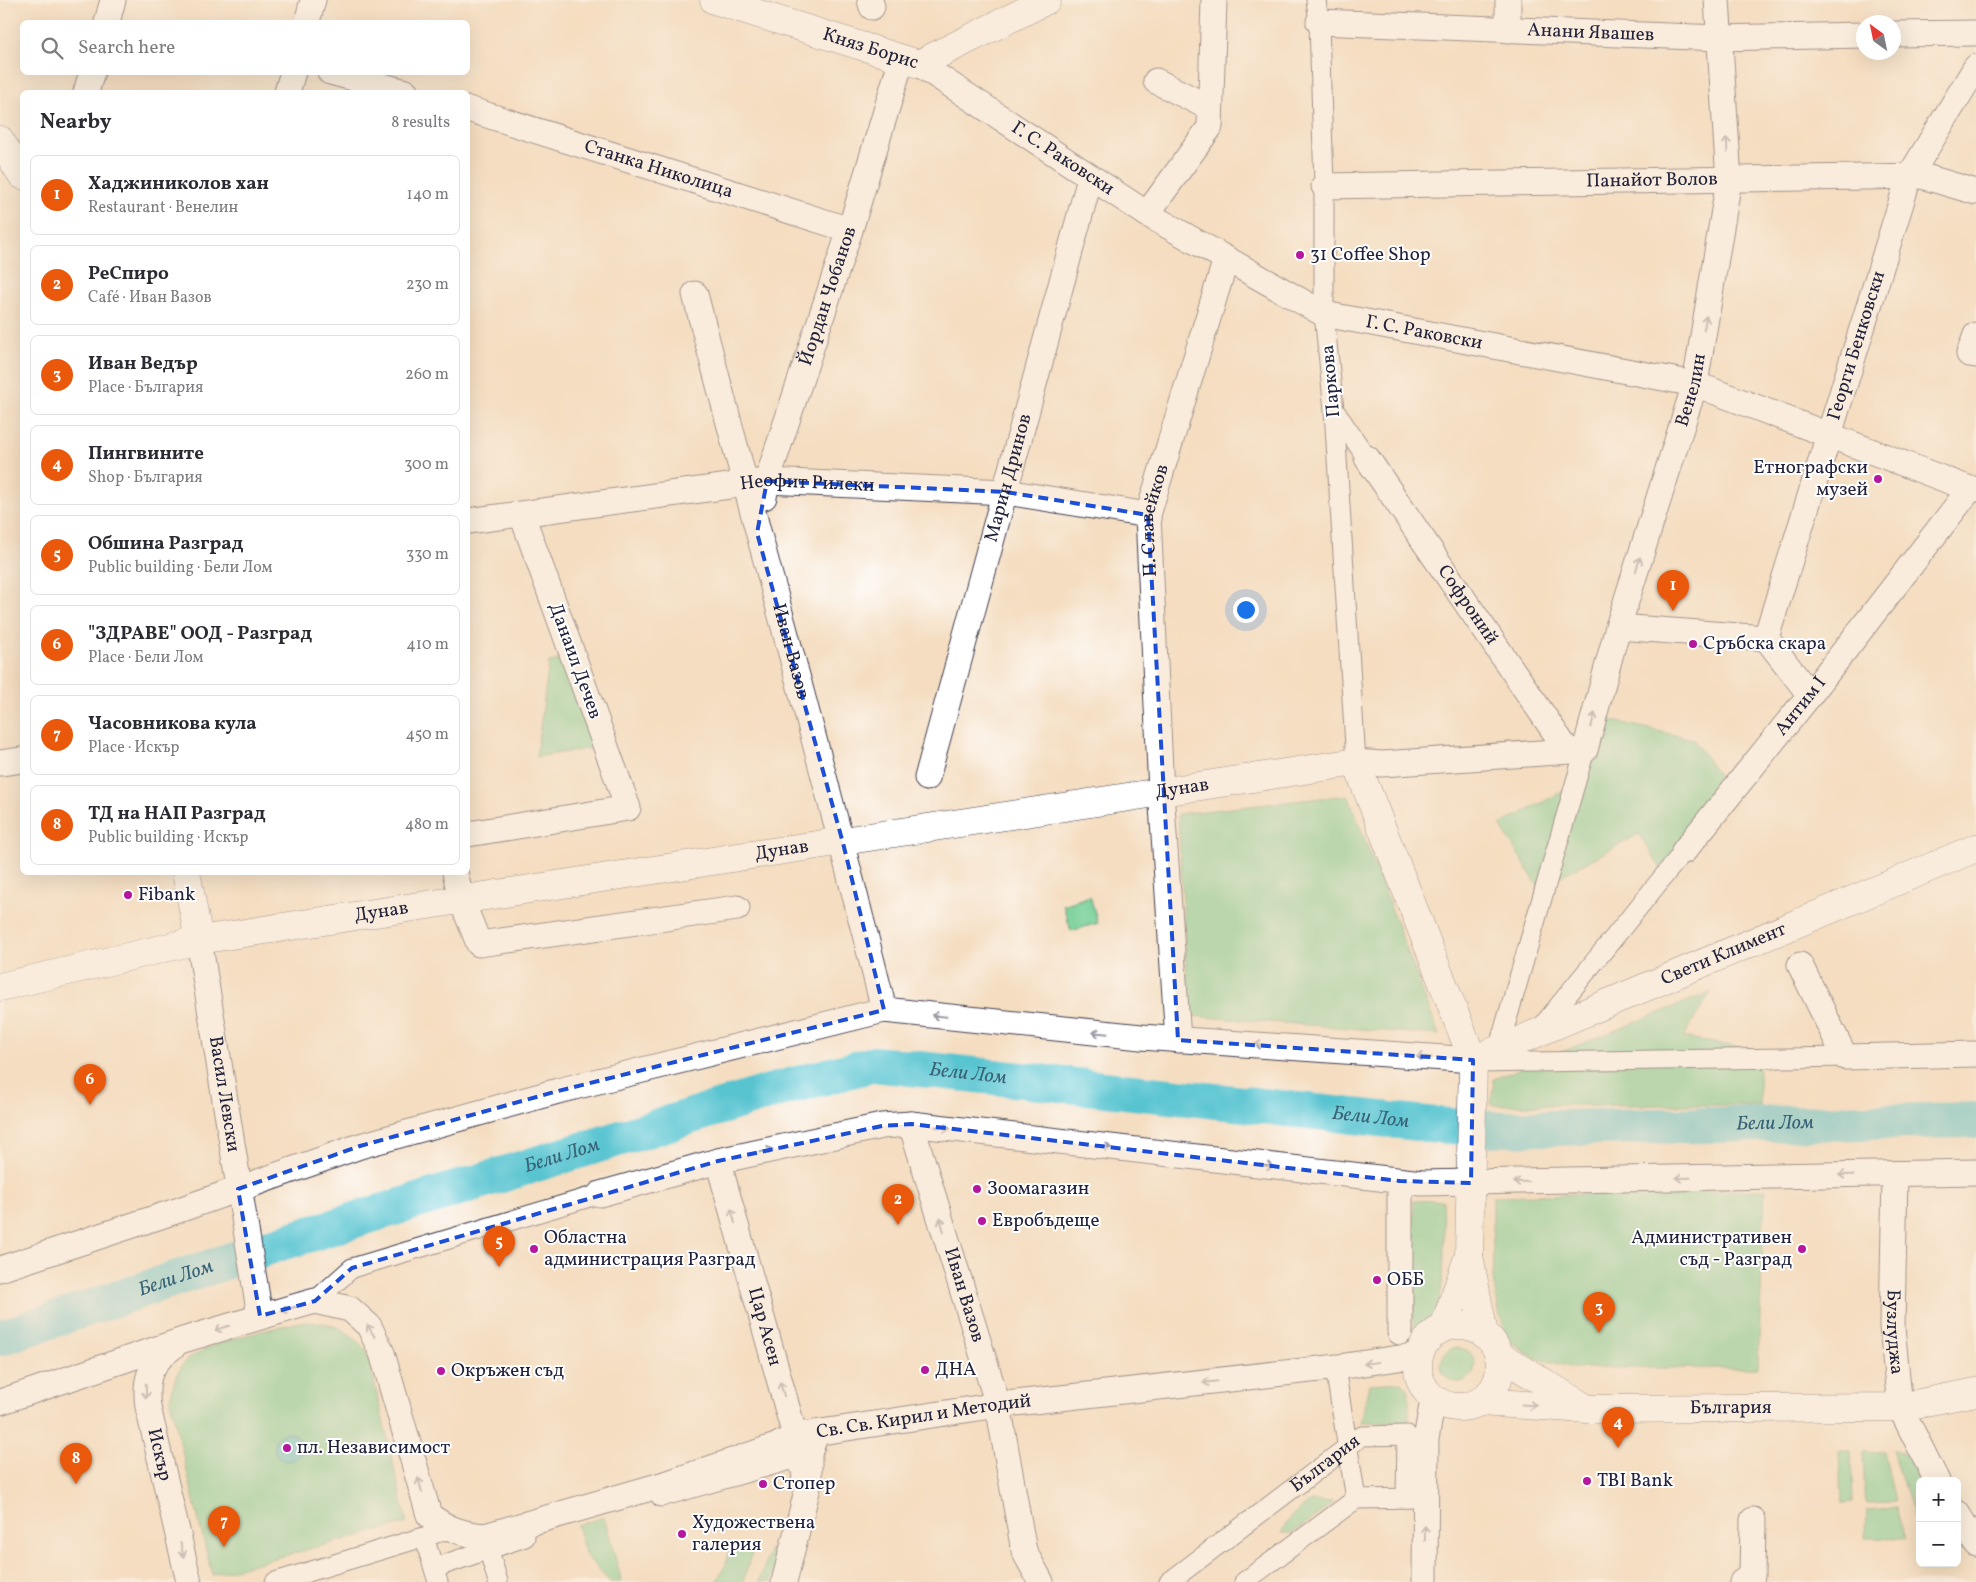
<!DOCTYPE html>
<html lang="en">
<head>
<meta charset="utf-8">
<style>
  :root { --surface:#fff; --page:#f2f2f3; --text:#2b2b33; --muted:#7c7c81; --line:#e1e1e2; --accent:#ea580c }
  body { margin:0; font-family:Vollkorn,serif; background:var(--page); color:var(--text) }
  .controls { position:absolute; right:15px; bottom:15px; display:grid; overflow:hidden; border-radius:8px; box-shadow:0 5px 20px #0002 }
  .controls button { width:45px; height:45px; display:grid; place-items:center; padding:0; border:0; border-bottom:1px solid var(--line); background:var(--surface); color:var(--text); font:25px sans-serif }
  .compass { position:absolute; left:1856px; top:15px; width:45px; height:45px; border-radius:50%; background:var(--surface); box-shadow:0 5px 20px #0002; rotate:327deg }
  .you { position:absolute; left:1245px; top:609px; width:18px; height:18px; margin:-12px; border:4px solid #fff; border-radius:50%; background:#1a73e8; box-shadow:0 0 0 8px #1a73e833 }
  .badge { display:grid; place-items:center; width:32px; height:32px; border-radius:50%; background:var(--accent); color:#fff; font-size:16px; font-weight:700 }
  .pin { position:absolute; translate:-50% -41px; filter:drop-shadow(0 1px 2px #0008) }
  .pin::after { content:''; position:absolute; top:26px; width:18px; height:15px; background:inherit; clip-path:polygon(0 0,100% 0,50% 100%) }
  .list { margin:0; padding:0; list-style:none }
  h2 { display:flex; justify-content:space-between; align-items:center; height:65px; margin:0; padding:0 20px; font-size:21px }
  h2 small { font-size:16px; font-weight:400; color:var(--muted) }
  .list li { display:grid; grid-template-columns:32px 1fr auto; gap:15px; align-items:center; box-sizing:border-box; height:80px; margin:0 10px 10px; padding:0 10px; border:1px solid var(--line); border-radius:8px }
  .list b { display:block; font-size:19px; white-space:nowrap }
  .list p { margin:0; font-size:16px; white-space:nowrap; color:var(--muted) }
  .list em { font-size:16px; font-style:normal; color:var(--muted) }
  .icon { flex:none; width:28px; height:28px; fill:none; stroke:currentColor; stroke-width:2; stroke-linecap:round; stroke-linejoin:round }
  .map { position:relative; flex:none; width:1976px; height:1582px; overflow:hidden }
  .search { position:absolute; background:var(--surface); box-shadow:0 5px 20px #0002; left:20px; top:20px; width:450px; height:55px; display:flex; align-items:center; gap:12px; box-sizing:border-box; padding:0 18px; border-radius:8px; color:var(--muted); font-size:19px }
  .panel { position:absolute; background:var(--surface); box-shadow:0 5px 20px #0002; left:20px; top:90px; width:450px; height:785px; border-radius:8px }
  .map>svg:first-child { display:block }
  .green { fill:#76cf96; stroke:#4c7868 }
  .water { fill:#58c4d0; stroke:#3d7386 }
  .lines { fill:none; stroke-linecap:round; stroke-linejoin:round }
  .river { stroke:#58c4d0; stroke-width:36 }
  .pedestrian-casing { stroke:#423e4f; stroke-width:21 }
  .minor-casing { stroke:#423e4f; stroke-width:27 }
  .tertiary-casing { stroke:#423e4f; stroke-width:29 }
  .pedestrian { stroke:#fff; stroke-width:19 }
  .minor { stroke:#fff; stroke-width:25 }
  .tertiary { stroke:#fff; stroke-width:28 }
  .oneway { stroke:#9c9ca7 }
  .marked { fill:none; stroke:#1d4ed8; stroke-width:4; stroke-dasharray:10 6; stroke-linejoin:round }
  .poi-dot { fill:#b5179e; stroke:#fff; stroke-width:2 }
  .labels { text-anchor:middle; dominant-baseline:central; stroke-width:4; stroke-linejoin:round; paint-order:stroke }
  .street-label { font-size:19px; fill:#22223b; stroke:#fff }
  .poi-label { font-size:19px; fill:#22223b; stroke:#fff; text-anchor:start }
  .water-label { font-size:20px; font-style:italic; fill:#386377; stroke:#fff }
</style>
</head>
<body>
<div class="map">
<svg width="1976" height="1582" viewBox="0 0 1976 1582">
  <rect width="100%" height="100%" fill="#fff"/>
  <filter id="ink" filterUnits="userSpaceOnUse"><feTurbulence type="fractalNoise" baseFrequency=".02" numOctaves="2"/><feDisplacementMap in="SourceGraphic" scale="10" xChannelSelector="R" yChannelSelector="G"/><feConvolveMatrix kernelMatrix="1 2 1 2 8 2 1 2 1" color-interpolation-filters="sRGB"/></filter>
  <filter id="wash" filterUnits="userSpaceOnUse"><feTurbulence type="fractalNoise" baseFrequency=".0096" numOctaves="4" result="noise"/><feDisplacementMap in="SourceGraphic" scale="20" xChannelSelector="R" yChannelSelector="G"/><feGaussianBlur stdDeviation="1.12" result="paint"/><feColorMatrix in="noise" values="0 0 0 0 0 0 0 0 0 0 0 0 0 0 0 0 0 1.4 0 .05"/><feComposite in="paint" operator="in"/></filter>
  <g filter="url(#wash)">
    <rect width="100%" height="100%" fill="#f4ddc0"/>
    <g class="green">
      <path d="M 562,659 L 594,748 L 536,757 L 549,662 Z"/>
      <path d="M 1605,719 L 1693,739 L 1728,789 L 1661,869 L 1639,834 L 1539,888 L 1500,825 L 1586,779 Z"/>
      <path d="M 1348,795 L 1439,1035 L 1189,1016 L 1178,814 Z"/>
      <path d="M 1090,896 L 1098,923 L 1071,931 L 1063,905 Z"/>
      <path d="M 1711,992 L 1683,1037 L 1758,1051 L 1760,1105 L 1491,1105 L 1494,1079 Z"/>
      <path d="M 1765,1190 L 1758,1368 L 1574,1368 L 1532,1357 L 1509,1340 L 1499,1313 L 1493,1279 L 1493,1196 Z"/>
      <path d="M 1443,1200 C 1443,1229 1453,1328 1413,1332 L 1414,1201 Z"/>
      <path d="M 298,1322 C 334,1322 343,1326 367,1352 L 407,1523 L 212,1575 L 170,1401 C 173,1388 175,1372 185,1362 C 205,1342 270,1330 298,1322 Z"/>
      <circle cx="1458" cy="1365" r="17"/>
      <path d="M 1402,1382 L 1409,1390 L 1409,1422 L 1361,1422 L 1369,1384 Z"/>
      <path d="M 1893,1450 L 1905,1455 L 1923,1481 L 1920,1481 L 1920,1539 Z"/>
      <path d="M 1840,1451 L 1851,1451 L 1853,1503 L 1842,1504 Z"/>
      <path d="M 1863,1451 L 1884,1452 L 1895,1502 L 1865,1503 Z"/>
      <path d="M 1311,1501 L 1335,1502 L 1293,1533 L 1281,1533 L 1291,1516 Z"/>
      <path d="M 1896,1508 L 1905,1539 L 1865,1538 L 1866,1510 Z"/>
      <path d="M 604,1517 L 622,1582 L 610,1582 L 586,1556 L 577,1525 Z"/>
      <path d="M 754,1546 L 743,1582 L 716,1582 L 726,1564 L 728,1552 Z"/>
      <path d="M 770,1549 L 780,1550 L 771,1582 L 759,1582 Z"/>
    </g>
    <circle class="water" cx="288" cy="1447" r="14"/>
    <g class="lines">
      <path class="river" id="s1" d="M 0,1338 L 284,1242 L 779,1089 L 874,1064 L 1436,1125 L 1495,1129 L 1976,1120"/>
    </g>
  </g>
  <g filter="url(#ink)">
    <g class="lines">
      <defs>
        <g id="pedestrian">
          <path d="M 1316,0 L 1319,22 L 1324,186 L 1324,314 L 1334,410 L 1356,762"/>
          <path d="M 1334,410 L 1367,458"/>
          <path d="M 1540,1029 L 1684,851"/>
          <path d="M 1498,1050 L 1585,750"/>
          <path d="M 1477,1063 L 1845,1057"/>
          <path d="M 315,1301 L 352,1268 L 600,1194"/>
          <path d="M 1335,1368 L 1356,1499"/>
          <path d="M 661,1497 L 797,1458 L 802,1475 L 801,1481"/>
          <path d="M 424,1537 L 438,1582"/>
          <path d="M 485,1537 L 498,1582"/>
          <path d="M 434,1568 L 525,1537"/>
          <path d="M 275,1582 L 450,1529"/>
          <path id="s2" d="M 1169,1582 L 1362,1436 L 1407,1435 L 1406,1498"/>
          <path d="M 1244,1582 L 1356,1499 L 1417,1498"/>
        </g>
        <g id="minor">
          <path d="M 870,0 L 872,7"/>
          <path d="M 107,22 L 113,0"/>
          <path d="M 307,22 L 313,0"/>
          <path id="s3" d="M 1319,22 L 1719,38 L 1864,35"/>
          <path d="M 1508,30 L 1508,0"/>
          <path d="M 1894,34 L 1976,33"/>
          <path id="s4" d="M 919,64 L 1147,214 L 1324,314 L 1695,384 L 1970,489 L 1976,489"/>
          <path d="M 330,72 L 406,92"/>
          <path d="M 1156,81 L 1210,108"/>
          <path d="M 86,92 L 92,72"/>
          <path d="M 287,92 L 293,72"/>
          <path id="s5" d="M 468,109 L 850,230"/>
          <path id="s6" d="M 1324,186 L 1922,176 L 1976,192"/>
          <path d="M 1147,214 L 1210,127 L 1214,0"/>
          <path id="s7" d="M 695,294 C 757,533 825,770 884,1010"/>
          <path d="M 1976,335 L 1969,354 L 1976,355"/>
          <path id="s8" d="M 1367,458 L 1567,750"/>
          <path id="s9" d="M 764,497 L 767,481 L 850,230 L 902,58"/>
          <path id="s10" d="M 468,521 L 767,481 L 1006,492 L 1148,515"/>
          <path d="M 1618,627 L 1766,638 L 1810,695"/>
          <path id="s11" d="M 1766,638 L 1909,177 L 1976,67"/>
          <path id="s12" d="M 1356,762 L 1382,764 L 1585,750 L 1618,627 L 1695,384 L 1729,180 L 1717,0"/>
          <path d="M 0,763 L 22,760"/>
          <path id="s13" d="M 927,778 L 1090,178"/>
          <path d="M 468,834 L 628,808 L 522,515"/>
          <path id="s14" d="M 1684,851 L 1810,695 L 1970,489"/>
          <path d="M 455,872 L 461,899 L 479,944 L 737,908"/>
          <path id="s15" d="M 199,940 L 260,1316"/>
          <path d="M 1800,965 L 1845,1057 L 1976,1054"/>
          <path id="s16" d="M 1178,1040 L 1161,791 L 1148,515 L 1226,259"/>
          <path id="s17" d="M 911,1124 L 998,1405 L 1024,1551 L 1041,1582"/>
          <path id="s18" d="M 718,1161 L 795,1436"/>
          <path id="s19" d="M 1895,1174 L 1892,1327 L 1900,1407 L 1937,1481"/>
          <path d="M 1400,1181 L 1400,1332"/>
          <path d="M 600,1194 L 718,1161 L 882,1126 L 911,1124 L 1422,1183 L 1976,1172"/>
          <path d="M 0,1269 L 179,1210 L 360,1146 L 558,1091 L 884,1010 L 1141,1037 L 1473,1060"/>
          <path id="s20" d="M 174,1346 C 150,1363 144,1378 148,1407 L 189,1582"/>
          <path id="s21" d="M 0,1402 L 183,1340 L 287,1309 L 315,1301 L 350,1309 L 369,1326 L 382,1353 L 429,1515 C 447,1529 462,1534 485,1536 L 668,1483 L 776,1446 L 795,1436 L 998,1405 L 1338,1367 L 1419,1355"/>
          <path d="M 1957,1513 L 1976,1544"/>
          <path d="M 784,1582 L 809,1483 L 809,1454 L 816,1433"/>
          <path d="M 1425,1582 L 1426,1439 L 1433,1400"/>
          <path d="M 1742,1582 L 1752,1576 L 1753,1520"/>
        </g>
        <g id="tertiary">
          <path id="s22" d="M 714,0 L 919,64 L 1047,0"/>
          <path d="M 0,140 L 22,175"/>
          <path d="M 186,872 L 199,940"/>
          <path id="s23" d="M 0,987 L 199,940 L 1356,762 L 1473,1060 L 1469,1255 L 1444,1327"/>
          <path id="s24" d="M 1473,1060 L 1976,848"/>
          <path d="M 1469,1256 L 1484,1334"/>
          <circle cx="1459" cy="1366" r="41"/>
          <path d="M 1499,1355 L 1584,1407"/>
          <path id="s25" d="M 1480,1402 L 1587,1409 L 1900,1407 L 1976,1392"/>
        </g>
      </defs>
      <use href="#pedestrian" class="pedestrian-casing"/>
      <use href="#minor" class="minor-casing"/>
      <use href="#tertiary" class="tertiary-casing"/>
      <use href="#pedestrian" class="pedestrian"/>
      <use href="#minor" class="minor"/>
      <use href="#tertiary" class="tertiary"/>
    </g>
    <defs><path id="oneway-shaft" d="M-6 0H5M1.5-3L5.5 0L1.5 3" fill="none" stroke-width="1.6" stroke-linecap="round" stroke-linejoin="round" transform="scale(1.25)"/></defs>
    <g class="oneway">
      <use href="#oneway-shaft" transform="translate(1727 145) rotate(-94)"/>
      <use href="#oneway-shaft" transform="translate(1705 323) rotate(-80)"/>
      <use href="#oneway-shaft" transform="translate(1638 564) rotate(-73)"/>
      <use href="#oneway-shaft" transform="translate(1593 720) rotate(-75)"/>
      <use href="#oneway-shaft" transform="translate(939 1016) rotate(-174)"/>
      <use href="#oneway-shaft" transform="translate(1100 1033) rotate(-174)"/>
      <use href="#oneway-shaft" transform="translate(1262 1045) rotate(-176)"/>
      <use href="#oneway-shaft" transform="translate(1424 1057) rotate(-176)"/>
      <use href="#oneway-shaft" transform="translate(943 1128) rotate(7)"/>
      <use href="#oneway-shaft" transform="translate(1104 1147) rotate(7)"/>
      <use href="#oneway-shaft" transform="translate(766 1151) rotate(-12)"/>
      <use href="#oneway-shaft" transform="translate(1266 1166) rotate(7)"/>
      <use href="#oneway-shaft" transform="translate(1846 1175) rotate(179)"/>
      <use href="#oneway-shaft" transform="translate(1683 1178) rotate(179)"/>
      <use href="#oneway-shaft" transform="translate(1521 1182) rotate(179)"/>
      <use href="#oneway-shaft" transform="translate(733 1216) rotate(-106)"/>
      <use href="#oneway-shaft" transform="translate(942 1225) rotate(-107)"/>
      <use href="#oneway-shaft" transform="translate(288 1309) rotate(165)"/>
      <use href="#oneway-shaft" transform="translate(222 1328) rotate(163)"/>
      <use href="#oneway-shaft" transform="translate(371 1331) rotate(-122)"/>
      <use href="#oneway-shaft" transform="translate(1371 1363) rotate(172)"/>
      <use href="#oneway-shaft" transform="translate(1210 1382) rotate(174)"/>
      <use href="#oneway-shaft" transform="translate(782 1389) rotate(-106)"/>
      <use href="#oneway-shaft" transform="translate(146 1391) rotate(88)"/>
      <use href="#oneway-shaft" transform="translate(1529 1405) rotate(4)"/>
      <use href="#oneway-shaft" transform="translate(420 1485) rotate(-106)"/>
      <use href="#oneway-shaft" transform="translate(1425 1533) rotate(-90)"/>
      <use href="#oneway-shaft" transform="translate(182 1550) rotate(78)"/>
    </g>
  </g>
  <path d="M0 0H1976V1582H0ZM 767,481 L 1006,492 L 1148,515 L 1178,1040 L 1473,1060 L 1471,1183 L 1400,1181 L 911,1124 L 882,1126 L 718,1161 L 352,1268 L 315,1301 L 260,1316 L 238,1189 L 360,1146 L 558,1091 L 884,1010 L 843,843 L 757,533 Z" fill="#f4ddc0" fill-opacity=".55" fill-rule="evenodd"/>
  <path class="marked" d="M 767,481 L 1006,492 L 1148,515 L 1178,1040 L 1473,1060 L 1471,1183 L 1400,1181 L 911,1124 L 882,1126 L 718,1161 L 352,1268 L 315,1301 L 260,1316 L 238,1189 L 360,1146 L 558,1091 L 884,1010 L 843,843 L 757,533 Z"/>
  <g class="poi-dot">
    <circle cx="1300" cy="255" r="5"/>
    <circle cx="1878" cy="479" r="5"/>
    <circle cx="1693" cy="644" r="5"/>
    <circle cx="128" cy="895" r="5"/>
    <circle cx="977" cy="1189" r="5"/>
    <circle cx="982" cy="1221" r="5"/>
    <circle cx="534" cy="1249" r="5"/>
    <circle cx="1802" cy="1249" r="5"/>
    <circle cx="1377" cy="1280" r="5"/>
    <circle cx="925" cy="1370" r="5"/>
    <circle cx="441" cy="1371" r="5"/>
    <circle cx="287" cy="1448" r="5"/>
    <circle cx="1587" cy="1481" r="5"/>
    <circle cx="763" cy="1484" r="5"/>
    <circle cx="682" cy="1534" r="5"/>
  </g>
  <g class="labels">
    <g class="street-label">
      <text stroke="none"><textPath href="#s3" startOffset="272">Анани Явашев</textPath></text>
      <text stroke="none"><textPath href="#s22" startOffset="164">Княз Борис</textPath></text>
      <text stroke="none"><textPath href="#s4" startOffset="172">Г. С. Раковски</textPath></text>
      <text stroke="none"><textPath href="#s5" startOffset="200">Станка Николица</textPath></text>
      <text stroke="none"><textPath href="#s6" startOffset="328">Панайот Волов</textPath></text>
      <text stroke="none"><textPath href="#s9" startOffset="211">Йордан Чобанов</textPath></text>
      <text stroke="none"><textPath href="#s4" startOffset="578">Г. С. Раковски</textPath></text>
      <text stroke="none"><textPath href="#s11" startOffset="306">Георги Бенковски</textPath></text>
      <text transform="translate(1331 381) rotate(-95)">Паркова</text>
      <text stroke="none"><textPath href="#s12" startOffset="605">Венелин</textPath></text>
      <text stroke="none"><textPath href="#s13" startOffset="311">Марин Дринов</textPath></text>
      <text stroke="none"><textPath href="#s10" startOffset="342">Неофит Рилски</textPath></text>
      <text stroke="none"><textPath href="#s16" startOffset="521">П. Славейков</textPath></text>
      <text stroke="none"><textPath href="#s8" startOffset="178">Софроний</textPath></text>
      <text stroke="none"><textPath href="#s7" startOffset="370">Иван Вазов</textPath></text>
      <text transform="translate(575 661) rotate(70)">Данаил Дечев</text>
      <text stroke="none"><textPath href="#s14" startOffset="186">Антим I</textPath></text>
      <text stroke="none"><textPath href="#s23" startOffset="1199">Дунав</textPath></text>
      <text stroke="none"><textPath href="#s23" startOffset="794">Дунав</textPath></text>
      <text stroke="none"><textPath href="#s23" startOffset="389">Дунав</textPath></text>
      <text stroke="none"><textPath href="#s24" startOffset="272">Свети Климент</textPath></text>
      <text stroke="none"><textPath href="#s15" startOffset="156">Васил Левски</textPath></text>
      <text stroke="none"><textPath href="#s17" startOffset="179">Иван Вазов</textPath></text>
      <text stroke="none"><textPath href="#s18" startOffset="172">Цар Асен</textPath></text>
      <text stroke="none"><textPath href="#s19" startOffset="158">Бузлуджа</textPath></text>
      <text stroke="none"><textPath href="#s25" startOffset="251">България</textPath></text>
      <text stroke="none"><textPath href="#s21" startOffset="1108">Св. Св. Кирил и Методий</textPath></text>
      <text stroke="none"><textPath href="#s20" startOffset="120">Искър</textPath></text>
      <text stroke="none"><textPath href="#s2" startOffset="196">България</textPath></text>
    </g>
    <g class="poi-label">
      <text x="1310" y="255">31 Coffee Shop</text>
      <text x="1868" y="468" text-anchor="end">Етнографски<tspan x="1868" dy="22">музей</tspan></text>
      <text x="1703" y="644">Сръбска скара</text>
      <text x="138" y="895">Fibank</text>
      <text x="987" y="1189">Зоомагазин</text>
      <text x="992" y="1221">Евробъдеще</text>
      <text x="544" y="1238">Областна<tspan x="544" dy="22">администрация Разград</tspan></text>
      <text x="1792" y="1238" text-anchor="end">Административен<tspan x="1792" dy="22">съд - Разград</tspan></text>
      <text x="1387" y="1280">ОББ</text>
      <text x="935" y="1370">ДНА</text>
      <text x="451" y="1371">Окръжен съд</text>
      <text x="297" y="1448">пл. Независимост</text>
      <text x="1597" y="1481">TBI Bank</text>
      <text x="773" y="1484">Стопер</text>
      <text x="692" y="1523">Художествена<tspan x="692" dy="22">галерия</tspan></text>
    </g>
    <g class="water-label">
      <text stroke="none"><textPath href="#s1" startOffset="1011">Бели Лом</textPath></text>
      <text stroke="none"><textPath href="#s1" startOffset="1416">Бели Лом</textPath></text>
      <text stroke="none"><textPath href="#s1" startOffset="1821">Бели Лом</textPath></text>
      <text stroke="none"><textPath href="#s1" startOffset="591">Бели Лом</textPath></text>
      <text stroke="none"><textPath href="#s1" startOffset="186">Бели Лом</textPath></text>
    </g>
  </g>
</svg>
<div class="controls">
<button>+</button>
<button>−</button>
</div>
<svg class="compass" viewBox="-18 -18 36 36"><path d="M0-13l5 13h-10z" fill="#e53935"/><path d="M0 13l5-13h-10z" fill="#7c7c81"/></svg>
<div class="you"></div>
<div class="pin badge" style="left:1673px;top:611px">1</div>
<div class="pin badge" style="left:898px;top:1225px">2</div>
<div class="pin badge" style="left:1599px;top:1333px">3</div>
<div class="pin badge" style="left:1618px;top:1448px">4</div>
<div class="pin badge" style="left:499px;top:1267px">5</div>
<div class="pin badge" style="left:90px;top:1105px">6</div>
<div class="pin badge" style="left:224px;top:1547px">7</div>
<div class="pin badge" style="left:76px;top:1484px">8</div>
<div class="search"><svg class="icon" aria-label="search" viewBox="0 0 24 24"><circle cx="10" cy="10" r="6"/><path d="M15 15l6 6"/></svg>Search here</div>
<section class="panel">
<h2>Nearby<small>8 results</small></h2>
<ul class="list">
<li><span class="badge">1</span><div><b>Хаджиниколов хан</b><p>Restaurant · Венелин</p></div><em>140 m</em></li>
<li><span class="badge">2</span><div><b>РеСпиро</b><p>Café · Иван Вазов</p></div><em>230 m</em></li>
<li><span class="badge">3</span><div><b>Иван Ведър</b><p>Place · България</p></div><em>260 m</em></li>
<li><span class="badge">4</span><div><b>Пингвините</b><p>Shop · България</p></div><em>300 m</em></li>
<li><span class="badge">5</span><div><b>Обшина Разград</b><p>Public building · Бели Лом</p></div><em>330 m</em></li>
<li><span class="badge">6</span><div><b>&quot;ЗДРАВЕ&quot; ООД - Разград</b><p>Place · Бели Лом</p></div><em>410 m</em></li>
<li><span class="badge">7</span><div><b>Часовникова кула</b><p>Place · Искър</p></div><em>450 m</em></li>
<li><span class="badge">8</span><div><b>ТД на НАП Разград</b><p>Public building · Искър</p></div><em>480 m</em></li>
</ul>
</section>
</div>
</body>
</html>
